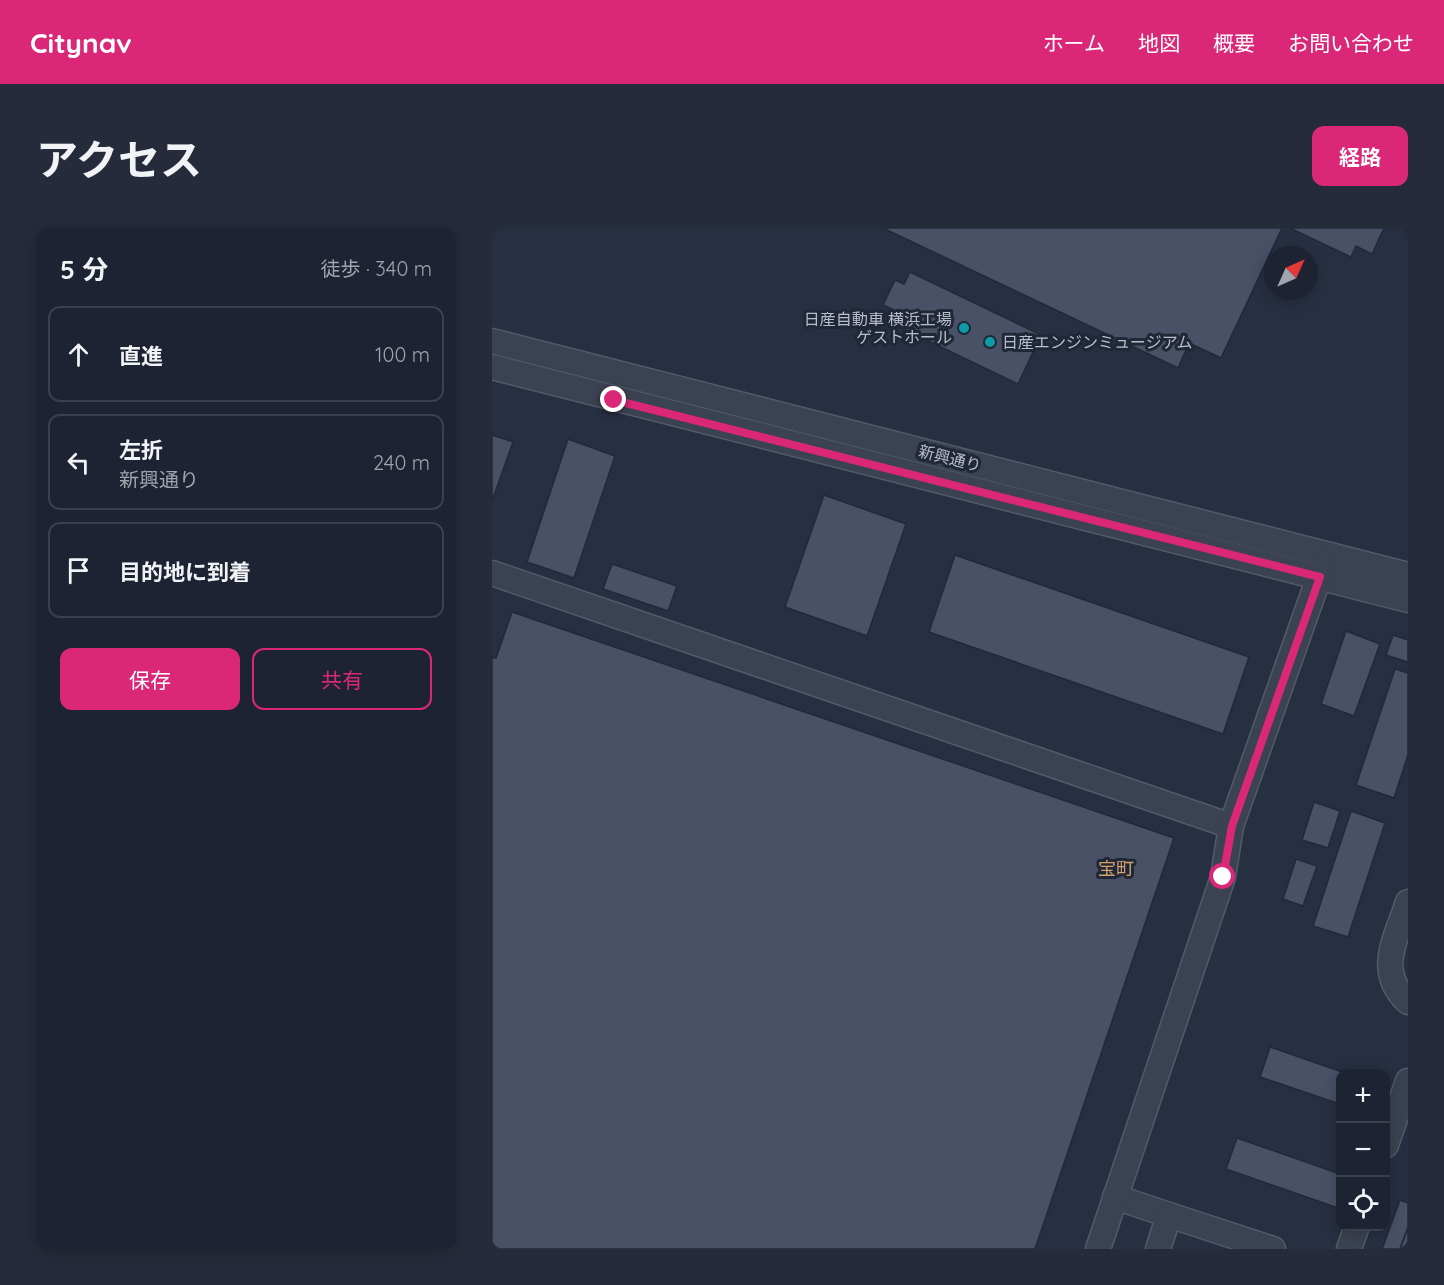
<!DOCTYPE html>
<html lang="ja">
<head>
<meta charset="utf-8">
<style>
  :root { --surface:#1d2332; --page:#252b3a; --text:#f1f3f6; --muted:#a0a4ac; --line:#3b404d; --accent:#db2777 }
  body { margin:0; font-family:Quicksand,"Noto Sans JP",sans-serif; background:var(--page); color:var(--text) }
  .controls { position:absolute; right:18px; bottom:18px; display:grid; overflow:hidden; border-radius:12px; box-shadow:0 3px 15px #0003 }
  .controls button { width:54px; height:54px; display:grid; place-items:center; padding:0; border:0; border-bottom:2px solid var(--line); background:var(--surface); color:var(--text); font:30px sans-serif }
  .compass { position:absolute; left:772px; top:18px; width:54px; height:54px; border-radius:50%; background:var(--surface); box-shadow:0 3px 15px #0003; rotate:45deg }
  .stop { position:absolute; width:18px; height:18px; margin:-14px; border:4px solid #db2777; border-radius:50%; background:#fff }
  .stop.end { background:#db2777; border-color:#fff; box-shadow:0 2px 6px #0008 }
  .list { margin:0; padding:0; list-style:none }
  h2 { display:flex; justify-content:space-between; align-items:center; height:78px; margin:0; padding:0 24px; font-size:26px }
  h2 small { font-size:20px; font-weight:400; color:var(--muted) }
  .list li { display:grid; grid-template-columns:39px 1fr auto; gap:18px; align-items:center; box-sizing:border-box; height:96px; margin:0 12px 12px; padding:0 12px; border:2px solid var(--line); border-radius:12px }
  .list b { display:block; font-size:22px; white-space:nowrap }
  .list p { margin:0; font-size:20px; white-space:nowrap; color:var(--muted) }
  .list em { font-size:20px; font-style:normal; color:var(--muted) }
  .actions { display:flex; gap:12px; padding:18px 24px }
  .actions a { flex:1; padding:14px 0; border:2px solid var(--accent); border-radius:12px; text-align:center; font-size:21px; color:var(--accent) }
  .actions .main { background:var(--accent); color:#fff }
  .icon { flex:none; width:33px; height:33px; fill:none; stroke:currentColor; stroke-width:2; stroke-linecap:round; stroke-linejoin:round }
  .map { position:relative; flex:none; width:916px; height:1021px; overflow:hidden; border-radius:12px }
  header { display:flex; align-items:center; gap:36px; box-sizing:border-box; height:84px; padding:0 30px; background:var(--accent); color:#fff }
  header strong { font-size:28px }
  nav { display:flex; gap:33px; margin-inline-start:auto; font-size:21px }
  .intro { display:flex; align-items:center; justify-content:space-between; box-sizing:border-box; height:144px; padding:0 36px }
  h1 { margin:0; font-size:42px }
  .button { padding:15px 27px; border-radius:12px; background:var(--accent); color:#fff; font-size:21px; font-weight:700 }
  main { display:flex; gap:36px; padding:0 36px }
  aside { flex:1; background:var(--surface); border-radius:12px; box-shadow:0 3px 15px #0003 }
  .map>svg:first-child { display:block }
  .building { fill:#485166; stroke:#222939; stroke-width:1.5 }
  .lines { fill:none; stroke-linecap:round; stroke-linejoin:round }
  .minor-casing { stroke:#535a69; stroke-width:27 }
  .minor { stroke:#3b4251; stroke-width:24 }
  .route { stroke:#db2777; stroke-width:8 }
  .culture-dot { fill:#0f9aa8; stroke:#202737; stroke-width:2 }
  .labels { text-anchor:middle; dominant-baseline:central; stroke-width:6; stroke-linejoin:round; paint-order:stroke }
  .poi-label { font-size:16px; fill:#b8bdcb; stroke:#202737; text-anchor:end }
  .street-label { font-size:16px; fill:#b8bdcb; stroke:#202737 }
  .neighbourhood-label { font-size:18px; fill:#d5a36a; stroke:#202737 }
</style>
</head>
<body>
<header>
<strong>Citynav</strong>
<nav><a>ホーム</a><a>地図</a><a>概要</a><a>お問い合わせ</a></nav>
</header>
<div class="intro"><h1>アクセス</h1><a class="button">経路</a></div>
<main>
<aside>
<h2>5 分<small>徒歩 · 340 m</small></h2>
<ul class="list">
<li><svg class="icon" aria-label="ahead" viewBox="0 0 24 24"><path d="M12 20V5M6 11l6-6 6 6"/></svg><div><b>直進</b></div><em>100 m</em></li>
<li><svg class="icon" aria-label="left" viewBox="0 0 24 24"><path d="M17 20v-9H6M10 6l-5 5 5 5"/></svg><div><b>左折</b><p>新興通り</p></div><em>240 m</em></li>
<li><svg class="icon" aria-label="arrive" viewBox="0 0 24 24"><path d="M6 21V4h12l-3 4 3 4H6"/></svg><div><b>目的地に到着</b></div></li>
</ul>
<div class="actions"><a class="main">保存</a><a>共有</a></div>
</aside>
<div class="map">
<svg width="916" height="1021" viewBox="0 0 916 1021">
  <rect width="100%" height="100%" fill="#272f42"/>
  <g class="building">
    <path d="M 391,0 L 790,0 L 729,130 L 697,115 L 686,140 Z"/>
    <path d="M 798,0 L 892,0 L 880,26 L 864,18 L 859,29 Z"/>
    <path d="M 418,44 L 549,107 L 526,156 L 395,93 L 400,81 L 391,77 L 403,52 L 412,56 Z"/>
    <path d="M 0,207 L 21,214 L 0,273 Z"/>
    <path d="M 76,211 L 123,228 L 82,350 L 35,334 Z"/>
    <path d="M 332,267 L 414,296 L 375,408 L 293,379 Z"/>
    <path d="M 463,327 L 757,429 L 731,506 L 437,404 Z"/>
    <path d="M 120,336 L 185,358 L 176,383 L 111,361 Z"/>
    <path d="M 20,384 L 682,610 L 543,1021 L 0,1021 L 0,429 L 4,430 Z"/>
    <path d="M 854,403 L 888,416 L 862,488 L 829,476 Z"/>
    <path d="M 901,407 L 916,412 L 916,434 L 894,427 Z"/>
    <path d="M 903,441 L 916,445 L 916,527 L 902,570 L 864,557 Z"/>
    <path d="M 822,574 L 848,583 L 836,620 L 810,612 Z"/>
    <path d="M 859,583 L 893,595 L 856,709 L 821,698 Z"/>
    <path d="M 804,631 L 825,638 L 811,678 L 791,671 Z"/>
    <path d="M 778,819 L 856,846 L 848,846 L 848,876 L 768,849 Z"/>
    <path d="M 745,910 L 848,946 L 846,980 L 734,941 Z"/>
    <path d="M 908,972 L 916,975 L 916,999 L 908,1021 L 890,1021 Z"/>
    <path d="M 916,1000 L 916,1021 L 908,1021 Z"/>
  </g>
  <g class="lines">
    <defs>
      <g id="minor">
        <path d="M 0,113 L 916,347"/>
        <path d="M 0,139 L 916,372"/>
        <path d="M 0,345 L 739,598"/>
        <path d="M 916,674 C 904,711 883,743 916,774"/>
        <path d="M 894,917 L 916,853"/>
        <path d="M 623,969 L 677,987"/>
        <path d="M 606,1021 L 731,649 L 739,598 L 832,335"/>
        <path d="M 666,1021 L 677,987 L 781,1021"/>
        <path d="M 857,1021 L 865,998"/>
      </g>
    </defs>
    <use href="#minor" class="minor-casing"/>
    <use href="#minor" class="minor"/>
  </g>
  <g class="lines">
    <path class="route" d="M 122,172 L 828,349 L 740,598 L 731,649"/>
  </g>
  <g class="culture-dot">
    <circle cx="472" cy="100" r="6"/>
    <circle cx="498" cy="114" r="6"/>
  </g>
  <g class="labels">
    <g class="poi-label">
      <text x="460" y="91">日産自動車 横浜工場<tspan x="460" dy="18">ゲストホール</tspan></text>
      <text x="510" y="114" text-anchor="start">日産エンジンミュージアム</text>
    </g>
    <g class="street-label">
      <text transform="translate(458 230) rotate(14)">新興通り</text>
    </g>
    <g class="neighbourhood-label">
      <text x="624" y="640">宝町</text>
    </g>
  </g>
</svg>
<div class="controls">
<button>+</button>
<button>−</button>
<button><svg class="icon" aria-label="locate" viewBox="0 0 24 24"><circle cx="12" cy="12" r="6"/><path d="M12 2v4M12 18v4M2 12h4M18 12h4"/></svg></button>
</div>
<svg class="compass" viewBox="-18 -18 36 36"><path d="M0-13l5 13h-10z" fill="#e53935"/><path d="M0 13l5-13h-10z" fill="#a0a4ac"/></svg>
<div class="stop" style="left:731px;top:649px"></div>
<div class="stop end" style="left:122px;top:172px"></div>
</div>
</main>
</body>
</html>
